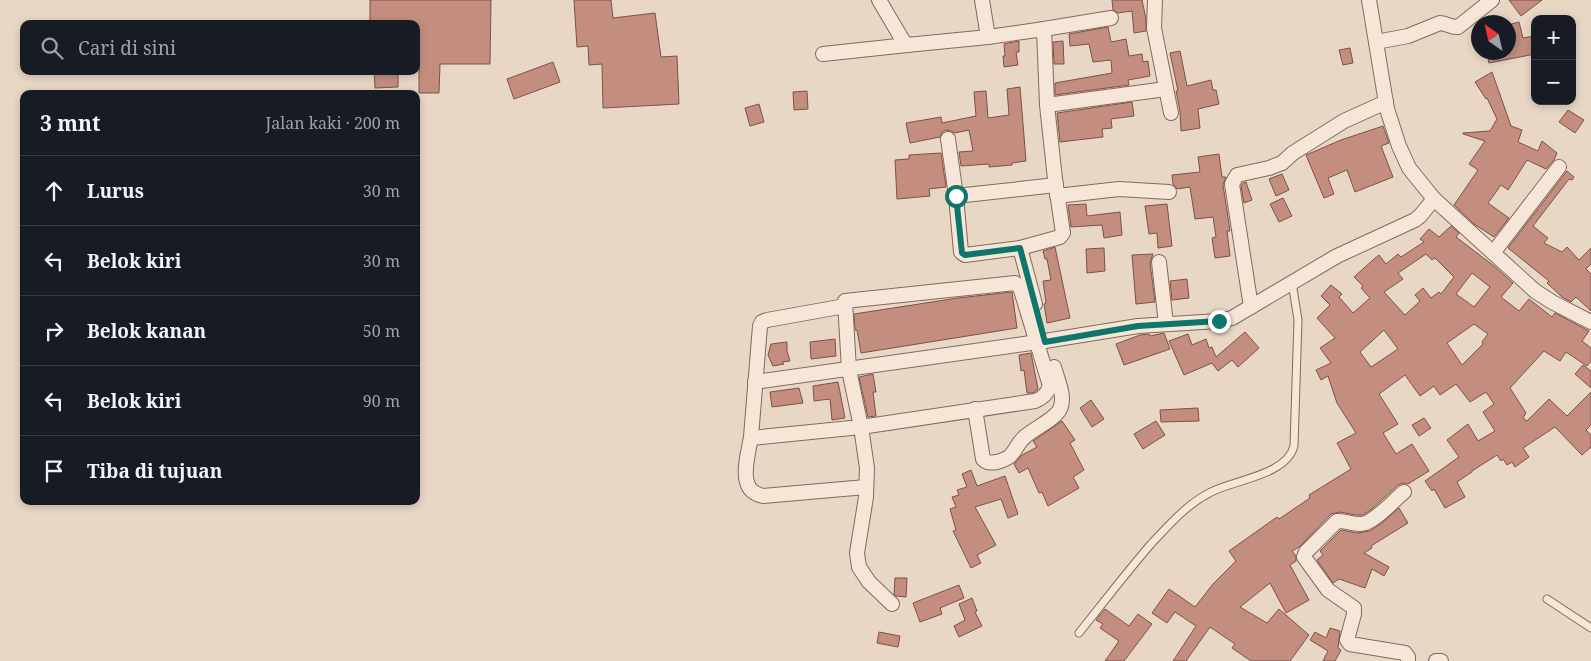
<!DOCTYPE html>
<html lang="id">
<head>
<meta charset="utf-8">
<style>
  :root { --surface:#171b24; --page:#20242c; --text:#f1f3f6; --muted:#9ea1a6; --line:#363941 }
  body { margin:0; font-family:"Noto Serif",serif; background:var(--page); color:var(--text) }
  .controls { position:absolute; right:15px; top:15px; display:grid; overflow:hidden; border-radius:10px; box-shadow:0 2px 8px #0003 }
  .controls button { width:45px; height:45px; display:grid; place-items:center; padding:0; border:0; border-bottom:1px solid var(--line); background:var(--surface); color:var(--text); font:25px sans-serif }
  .compass { position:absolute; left:1471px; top:15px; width:45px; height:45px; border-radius:50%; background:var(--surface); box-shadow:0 2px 8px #0003; rotate:326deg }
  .stop { position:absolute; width:15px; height:15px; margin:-11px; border:4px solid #0f766e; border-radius:50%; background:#fff }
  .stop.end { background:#0f766e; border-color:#fff; box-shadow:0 1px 5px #0008 }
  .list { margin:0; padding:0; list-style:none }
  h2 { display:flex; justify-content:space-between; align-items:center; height:65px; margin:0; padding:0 20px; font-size:21px }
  h2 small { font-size:16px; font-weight:400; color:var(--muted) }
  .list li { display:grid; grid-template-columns:32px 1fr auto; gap:15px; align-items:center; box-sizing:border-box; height:70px; padding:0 20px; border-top:1px solid var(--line) }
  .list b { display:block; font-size:19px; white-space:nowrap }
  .list em { font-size:16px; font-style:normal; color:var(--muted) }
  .icon { flex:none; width:28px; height:28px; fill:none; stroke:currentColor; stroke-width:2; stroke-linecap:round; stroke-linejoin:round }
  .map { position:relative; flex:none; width:1591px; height:661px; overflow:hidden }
  .search { position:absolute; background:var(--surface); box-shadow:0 2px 8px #0003; left:20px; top:20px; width:400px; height:55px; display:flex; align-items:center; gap:12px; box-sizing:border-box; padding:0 18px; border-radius:10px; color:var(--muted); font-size:19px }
  .panel { position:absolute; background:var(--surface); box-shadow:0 2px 8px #0003; left:20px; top:90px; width:400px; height:415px; border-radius:10px }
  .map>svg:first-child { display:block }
  .building { fill:#c38e7f; stroke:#7e5146; fill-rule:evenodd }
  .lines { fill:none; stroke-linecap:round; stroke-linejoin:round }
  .service-casing { stroke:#826a5d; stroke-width:9 }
  .minor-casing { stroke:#826a5d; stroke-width:16 }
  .service { stroke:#f5e6d7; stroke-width:7 }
  .minor { stroke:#f5e6d7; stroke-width:14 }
  .route { stroke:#0f766e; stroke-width:6 }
</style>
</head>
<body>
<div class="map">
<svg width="1591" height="661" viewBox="0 0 1591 661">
  <rect width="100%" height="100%" fill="#e9d7c5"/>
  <g class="building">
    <path d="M 370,0 L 491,0 L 490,64 L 440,64 L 439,93 L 419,93 L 419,64 L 416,64 L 416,24 L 370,24 Z"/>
    <path d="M 574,0 L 611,0 L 613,18 L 655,13 L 661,57 L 677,56 L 679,104 L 603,108 L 602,64 L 589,65 L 588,46 L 577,47 Z"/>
    <path d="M 1112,0 L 1142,0 L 1146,19 L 1146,31 L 1134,33 L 1132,11 L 1118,13 L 1113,10 Z"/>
    <path d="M 1509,0 L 1542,0 L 1521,16 Z"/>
    <path d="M 1519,22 L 1523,38 L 1535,36 L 1535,54 L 1489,63 L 1488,60 L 1503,52 L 1508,52 L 1508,25 Z"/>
    <path d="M 1108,27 L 1111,42 L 1126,39 L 1129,56 L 1142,54 L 1143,62 L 1148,61 L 1150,76 L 1128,80 L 1129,85 L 1055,95 L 1055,83 L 1112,73 L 1111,60 L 1093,62 L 1089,44 L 1070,46 L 1069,34 Z"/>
    <path d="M 1019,41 L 1019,52 L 1016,52 L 1018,65 L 1004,67 L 1003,56 L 1005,56 L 1004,44 Z"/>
    <path d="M 1063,41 L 1064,64 L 1054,64 L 1053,42 Z"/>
    <path d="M 1350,48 L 1353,63 L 1343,65 L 1339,50 Z"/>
    <path d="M 1180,51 L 1187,86 L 1211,80 L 1213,90 L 1216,90 L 1219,104 L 1198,109 L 1200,128 L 1181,131 L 1180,111 L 1176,91 L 1178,91 L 1170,53 Z"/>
    <path d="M 553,62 L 560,82 L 514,99 L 507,79 Z"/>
    <path d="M 374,71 L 398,71 L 398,87 L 375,88 Z"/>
    <path d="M 1492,72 L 1511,126 L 1522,130 L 1518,142 L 1538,151 L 1542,141 L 1557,153 L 1554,160 L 1546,169 L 1527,160 L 1508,190 L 1501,185 L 1488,203 L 1509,218 L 1494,237 L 1474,224 L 1454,205 L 1478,170 L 1469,164 L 1485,141 L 1463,134 L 1463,133 L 1490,131 L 1497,119 L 1487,98 L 1486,99 L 1475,82 Z"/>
    <path d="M 1020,87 L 1026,161 L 1012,163 L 1012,165 L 989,167 L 989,164 L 961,166 L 959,152 L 973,151 L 969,130 L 955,133 L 951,131 L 946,130 L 942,132 L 940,137 L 910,143 L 906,123 L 941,117 L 942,123 L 976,116 L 974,92 L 986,91 L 988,118 L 1009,115 L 1007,89 Z"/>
    <path d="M 807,91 L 808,109 L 794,110 L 793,92 Z"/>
    <path d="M 1132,102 L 1134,116 L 1111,119 L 1112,128 L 1102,129 L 1103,137 L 1060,142 L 1057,113 Z"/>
    <path d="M 759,104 L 764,122 L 750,126 L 745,108 Z"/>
    <path d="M 1568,110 L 1584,120 L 1575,133 L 1559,122 Z"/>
    <path d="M 1383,126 L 1389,143 L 1381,146 L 1393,177 L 1355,192 L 1347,170 L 1328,178 L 1334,194 L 1324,198 L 1306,155 L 1341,140 Z"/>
    <path d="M 941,153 L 946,187 L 929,189 L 930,196 L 897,199 L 895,160 L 909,159 L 909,155 Z"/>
    <path d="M 1219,154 L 1222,177 L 1226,177 L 1223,185 L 1230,231 L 1227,231 L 1230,256 L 1215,258 L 1212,238 L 1216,237 L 1213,217 L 1195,219 L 1190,187 L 1177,189 L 1173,184 L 1172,175 L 1200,172 L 1198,157 Z"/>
    <path d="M 1567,171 L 1574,177 L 1572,180 L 1569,179 L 1533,226 L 1548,238 L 1544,243 L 1562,252 L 1567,247 L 1579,260 L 1591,248 L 1591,264 L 1586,269 L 1591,274 L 1591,311 L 1576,297 L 1571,302 L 1562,297 L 1547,283 L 1549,281 L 1508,248 Z"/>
    <path d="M 1282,174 L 1289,190 L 1276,196 L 1269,179 Z"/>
    <path d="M 1246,182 L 1252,200 L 1244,203 L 1241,186 L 1243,183 Z"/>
    <path d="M 1283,198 L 1292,216 L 1279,222 L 1270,204 Z"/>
    <path d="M 1086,204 L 1087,216 L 1120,212 L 1122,235 L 1104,238 L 1102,225 L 1071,227 L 1068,205 Z"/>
    <path d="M 1167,204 L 1172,246 L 1158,248 L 1157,233 L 1149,234 L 1145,206 Z"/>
    <path d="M 1451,226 L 1459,233 L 1456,237 L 1494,266 L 1513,283 L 1501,297 L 1519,311 L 1529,299 L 1552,317 L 1555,313 L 1589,331 L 1582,341 L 1591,348 L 1591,361 L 1587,366 L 1566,352 L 1560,361 L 1544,351 L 1510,388 L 1526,413 L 1523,418 L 1527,421 L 1549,399 L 1567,416 L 1591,392 L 1591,425 L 1586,430 L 1591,435 L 1591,447 L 1582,455 L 1555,427 L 1523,448 L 1529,457 L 1515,467 L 1512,462 L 1507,465 L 1503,459 L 1501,461 L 1497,455 L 1472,471 L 1472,472 L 1457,482 L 1465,497 L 1445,508 L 1434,489 L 1432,491 L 1425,481 L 1459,457 L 1447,440 L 1468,424 L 1478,441 L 1495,431 L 1483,412 L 1494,404 L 1486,392 L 1470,402 L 1456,384 L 1440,395 L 1434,386 L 1420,396 L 1405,375 L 1379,394 L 1398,424 L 1383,433 L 1396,454 L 1412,444 L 1429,471 L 1408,484 L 1403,483 L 1398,485 L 1372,509 L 1363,515 L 1356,515 L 1340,512 L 1331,514 L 1299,547 L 1292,551 L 1296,556 L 1296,561 L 1290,565 L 1309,600 L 1286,613 L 1270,583 L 1240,607 L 1267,623 L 1279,609 L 1309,635 L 1290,661 L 1251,661 L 1232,648 L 1235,644 L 1210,627 L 1186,661 L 1173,661 L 1196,626 L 1175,612 L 1167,623 L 1152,613 L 1169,589 L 1195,607 L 1213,584 L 1236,561 L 1229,551 L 1277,517 L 1279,519 L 1310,498 L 1309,495 L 1351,469 L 1337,443 L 1356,433 L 1337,403 L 1328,376 L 1321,380 L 1316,370 L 1331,363 L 1320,348 L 1335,338 L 1317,318 L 1330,305 L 1321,296 L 1331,285 L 1342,294 L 1339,297 L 1353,313 L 1370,298 L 1361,288 L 1363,286 L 1354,277 L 1373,260 L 1379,255 L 1386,264 L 1398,254 L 1401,257 L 1424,242 L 1420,239 L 1429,229 L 1439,237 ZM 1426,254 L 1432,260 L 1435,258 L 1454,277 L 1441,294 L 1439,292 L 1431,298 L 1423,288 L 1415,295 L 1420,301 L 1405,315 L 1384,292 L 1403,279 L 1398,273 ZM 1472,273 L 1490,287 L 1474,307 L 1456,294 ZM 1474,324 L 1488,334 L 1482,342 L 1483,344 L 1462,365 L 1447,343 ZM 1384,330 L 1398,349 L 1371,367 L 1360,352 Z"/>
    <path d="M 1055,247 L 1070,318 L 1047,323 L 1044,304 L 1046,303 L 1043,281 L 1051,280 L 1047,259 L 1045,259 L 1043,251 Z"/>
    <path d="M 1104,248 L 1105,271 L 1087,273 L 1086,249 Z"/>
    <path d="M 1153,254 L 1150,263 L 1155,302 L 1136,304 L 1132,255 Z"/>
    <path d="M 1187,279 L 1189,298 L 1172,300 L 1170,281 Z"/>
    <path d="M 1012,292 L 1017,328 L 861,353 L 857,330 L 855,330 L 854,314 L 958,298 Z"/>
    <path d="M 1245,332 L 1259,348 L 1238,367 L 1232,360 L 1218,371 L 1212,363 L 1184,375 L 1169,341 L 1188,334 L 1192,345 L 1206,339 L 1209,348 L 1212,347 L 1216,357 Z"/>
    <path d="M 1164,333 L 1170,349 L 1124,365 L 1116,344 L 1140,335 L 1149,334 L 1150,336 Z"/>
    <path d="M 835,339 L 836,356 L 811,359 L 810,342 Z"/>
    <path d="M 787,342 L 787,351 L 790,361 L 782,362 L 784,364 L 773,366 L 768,355 L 771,344 Z"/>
    <path d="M 1031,353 L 1038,389 L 1033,393 L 1027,393 L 1024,370 L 1021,371 L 1019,355 Z"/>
    <path d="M 1583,365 L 1591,371 L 1591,388 L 1575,374 Z"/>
    <path d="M 873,374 L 876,392 L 873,392 L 876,416 L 868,417 L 859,377 Z"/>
    <path d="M 838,382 L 845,418 L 832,420 L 830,399 L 814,401 L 813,386 Z"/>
    <path d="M 799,388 L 803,403 L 772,407 L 770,392 Z"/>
    <path d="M 1091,400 L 1104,419 L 1092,427 L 1080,408 Z"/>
    <path d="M 1198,408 L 1199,421 L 1161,422 L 1160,410 Z"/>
    <path d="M 1424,418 L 1431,428 L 1419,436 L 1412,425 Z"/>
    <path d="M 1062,421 L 1075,440 L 1070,443 L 1084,470 L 1073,477 L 1079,488 L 1048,506 L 1042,492 L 1039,493 L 1028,468 L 1019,473 L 1014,464 L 1022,455 L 1037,447 L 1033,441 Z"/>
    <path d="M 1156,421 L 1165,435 L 1143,449 L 1134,434 Z"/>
    <path d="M 971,470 L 977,486 L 1005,476 L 1018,514 L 1008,518 L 1001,499 L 975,507 L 996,545 L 977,555 L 981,563 L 971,568 L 953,531 L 956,530 L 950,509 L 956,507 L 952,497 L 959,495 L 957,490 L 967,487 L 962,474 Z"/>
    <path d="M 1399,508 L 1408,523 L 1371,546 L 1372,548 L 1364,553 L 1389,567 L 1384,576 L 1372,569 L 1365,588 L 1339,579 L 1333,583 L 1317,560 L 1323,555 L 1320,551 L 1341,530 L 1357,533 L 1370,531 L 1382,523 Z"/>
    <path d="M 895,578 L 907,578 L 906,597 L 896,596 L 894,594 Z"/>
    <path d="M 959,585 L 964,598 L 940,608 L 942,614 L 920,622 L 913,603 Z"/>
    <path d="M 972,598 L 977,611 L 975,612 L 982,626 L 959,637 L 954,626 L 965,620 L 959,604 Z"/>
    <path d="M 1105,609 L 1129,626 L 1138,614 L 1152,624 L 1124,661 L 1105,661 L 1119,641 L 1100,628 L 1103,624 L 1096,620 Z"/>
    <path d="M 1330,628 L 1340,631 L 1338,648 L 1341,650 L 1335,661 L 1323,661 L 1328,651 L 1310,640 L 1315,632 L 1326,638 Z"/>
    <path d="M 879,632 L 900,636 L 898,647 L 877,643 Z"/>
  </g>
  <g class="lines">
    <defs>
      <g id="service">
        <path d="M 1547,599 L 1591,628"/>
        <path d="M 1079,633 C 1103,603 1126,573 1151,544 C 1169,525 1187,504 1211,492 C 1234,480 1287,475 1294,446 L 1298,320 L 1292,282"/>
      </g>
      <g id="minor">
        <path d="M 879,0 L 902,39 L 907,45 L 988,37"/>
        <path d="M 982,0 L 988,37 L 1044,29 L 1047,105 L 1055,179 L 1063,233 L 1060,237 L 1020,248 L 1035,304"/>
        <path d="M 1155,0 L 1154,28 L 1171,113"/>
        <path d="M 1369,0 L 1387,109 L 1399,146 L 1409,168 L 1434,199 L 1535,291 L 1552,302 L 1591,322"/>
        <path d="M 1044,29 L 1111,18"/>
        <path d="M 1376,42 L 1408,36 L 1440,23 C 1447,23 1451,28 1458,27 L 1492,0"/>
        <path d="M 823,54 L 907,45"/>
        <path d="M 1047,105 L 1166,89"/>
        <path d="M 948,139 L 956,196 L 961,252 L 965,255 L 1020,248"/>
        <path d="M 956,196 L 1056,185"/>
        <path d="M 1057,196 L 1119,189 L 1169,192"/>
        <path d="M 1493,253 L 1559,167"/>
        <path d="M 1159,262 L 1166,324"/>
        <path d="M 845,306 L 767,320 L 762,322 L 760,326 C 757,363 754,400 751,437 C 749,449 743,471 747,482 C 749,491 755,494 763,496 L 866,487"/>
        <path d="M 1251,307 L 1232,184 L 1237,175 L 1269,168 L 1282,163 L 1293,153 L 1344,121 L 1386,102"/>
        <path d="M 755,382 L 1045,341 L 1138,326 L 1219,321 L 1232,318 L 1337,256 L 1415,220 L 1420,216 L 1434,199"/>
        <path d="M 975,409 L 983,459 C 987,463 991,463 997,462 C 1019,456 1012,446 1027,435 C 1036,428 1056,418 1060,409 C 1066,397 1057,379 1054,367"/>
        <path d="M 751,438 L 861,427 L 1035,401 C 1043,398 1047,394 1050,386 L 1020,287 L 1015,283 L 845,301 L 849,370 L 861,427 L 867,468 L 866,497 L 857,553 L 859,567 L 869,582 L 892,604"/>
        <path d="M 1404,492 C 1394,500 1373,524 1361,524 C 1353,525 1345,520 1337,521 L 1306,552 L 1304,557 L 1328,590 L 1354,608 L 1354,614 L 1347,640 L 1350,644 L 1405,653 L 1408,657 L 1408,661"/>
        <path d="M 1436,661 L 1441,661"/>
      </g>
    </defs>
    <use href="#service" class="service-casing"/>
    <use href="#minor" class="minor-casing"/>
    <use href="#service" class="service"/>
    <use href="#minor" class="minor"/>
  </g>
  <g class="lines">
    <path class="route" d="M 956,196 L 962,253 L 965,255 L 1020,248 L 1045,342 L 1138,326 L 1219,321"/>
  </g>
</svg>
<div class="controls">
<button>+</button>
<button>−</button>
</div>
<svg class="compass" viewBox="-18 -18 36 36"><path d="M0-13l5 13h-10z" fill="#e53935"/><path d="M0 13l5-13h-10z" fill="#9ea1a6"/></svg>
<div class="stop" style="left:956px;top:196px"></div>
<div class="stop end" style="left:1219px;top:321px"></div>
<div class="search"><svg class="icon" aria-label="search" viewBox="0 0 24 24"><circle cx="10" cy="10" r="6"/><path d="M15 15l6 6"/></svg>Cari di sini</div>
<section class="panel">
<h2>3 mnt<small>Jalan kaki · 200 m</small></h2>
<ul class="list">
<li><svg class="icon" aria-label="ahead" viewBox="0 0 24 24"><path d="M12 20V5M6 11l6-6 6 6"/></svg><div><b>Lurus</b></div><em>30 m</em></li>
<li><svg class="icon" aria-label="left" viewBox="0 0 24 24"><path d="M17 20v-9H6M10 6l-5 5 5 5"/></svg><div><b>Belok kiri</b></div><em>30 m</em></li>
<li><svg class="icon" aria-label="right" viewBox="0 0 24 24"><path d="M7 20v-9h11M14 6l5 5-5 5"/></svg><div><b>Belok kanan</b></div><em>50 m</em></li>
<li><svg class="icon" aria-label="left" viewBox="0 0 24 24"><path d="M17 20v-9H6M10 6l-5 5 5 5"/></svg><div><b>Belok kiri</b></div><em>90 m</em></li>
<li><svg class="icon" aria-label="arrive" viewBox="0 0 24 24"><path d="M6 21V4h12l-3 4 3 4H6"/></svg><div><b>Tiba di tujuan</b></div></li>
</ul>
</section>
</div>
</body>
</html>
